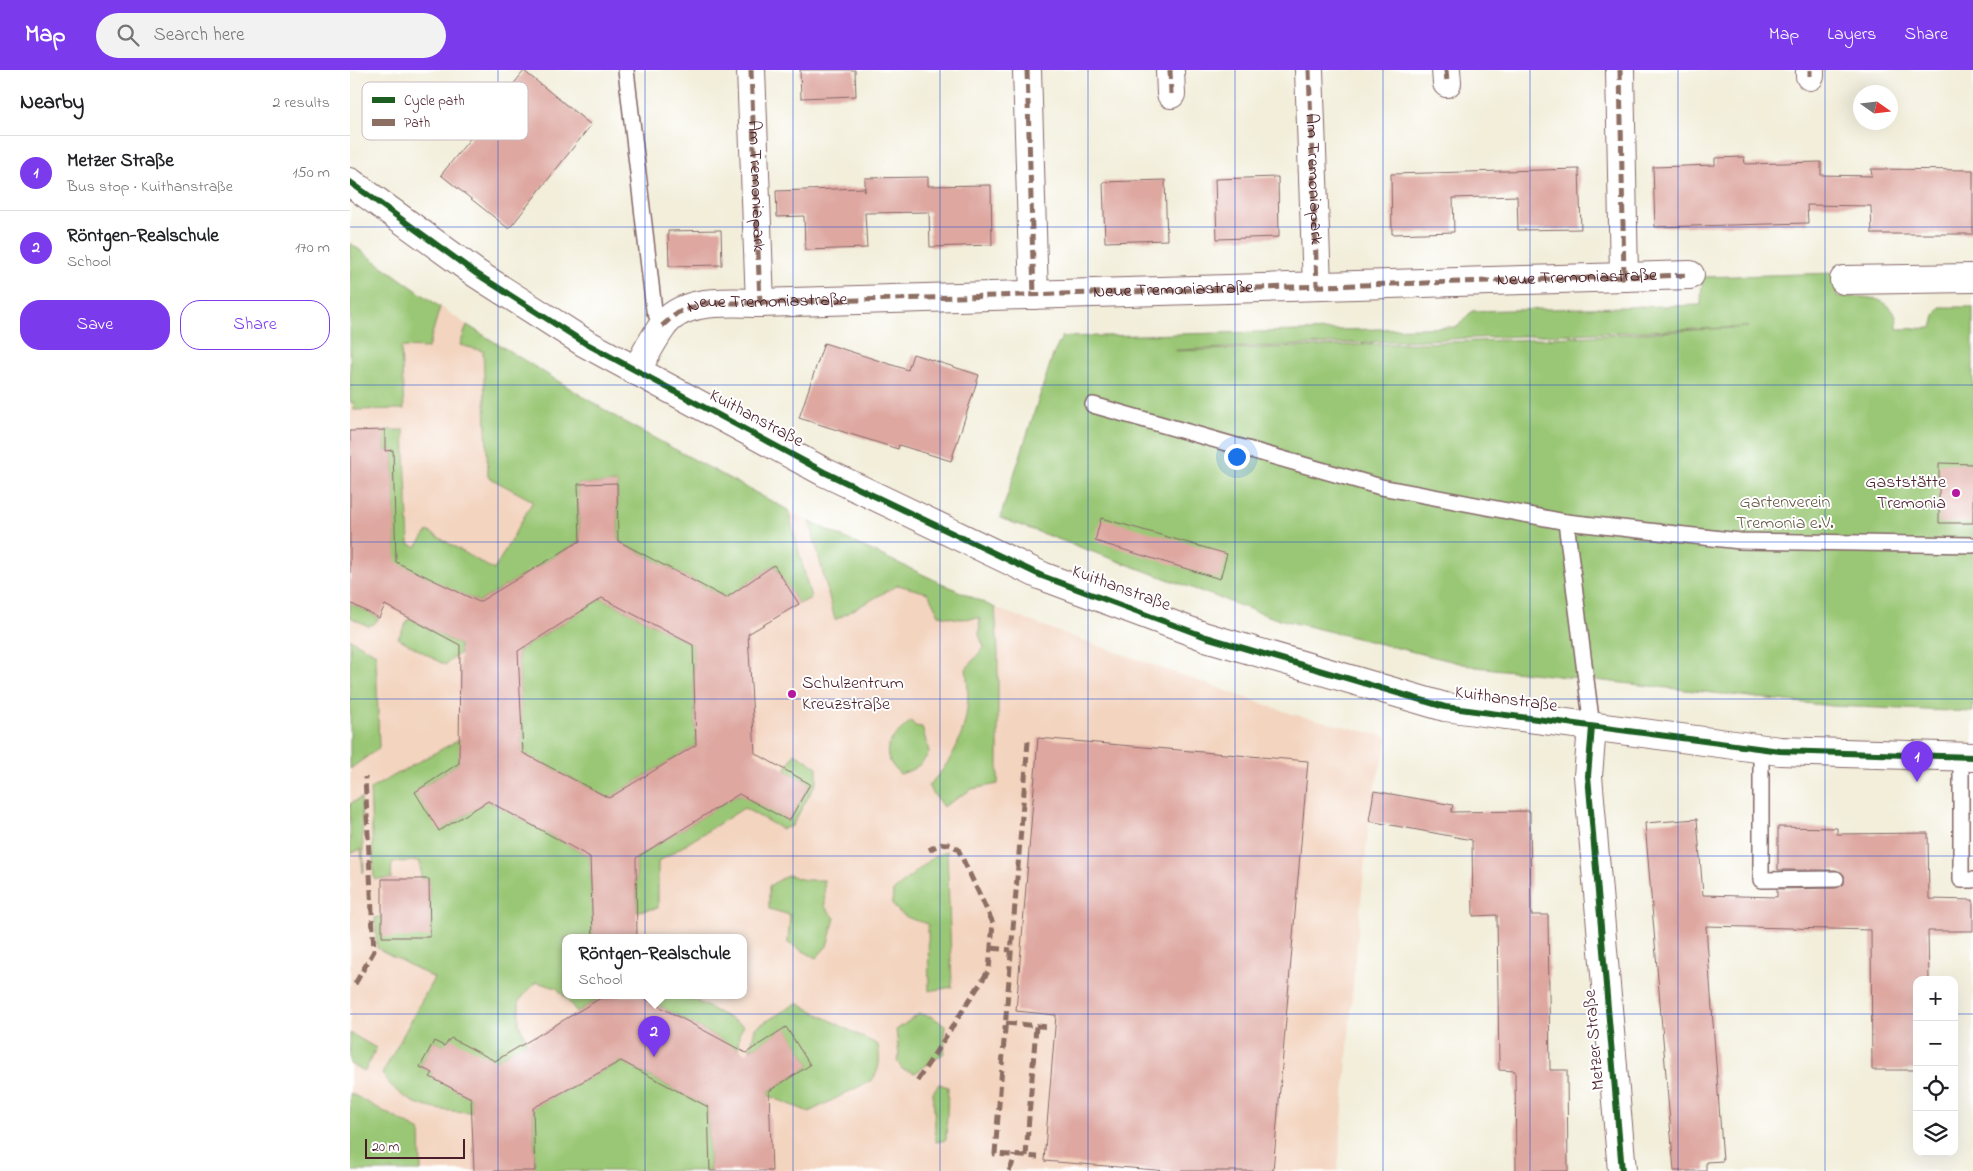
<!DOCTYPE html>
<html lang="en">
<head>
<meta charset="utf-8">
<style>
  :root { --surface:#fff; --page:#f2f2f2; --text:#202124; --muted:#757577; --line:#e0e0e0; --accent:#7c3aed }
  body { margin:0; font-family:"Indie Flower",sans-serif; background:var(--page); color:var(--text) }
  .controls { position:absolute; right:15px; bottom:15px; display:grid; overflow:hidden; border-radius:10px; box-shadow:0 5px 20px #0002 }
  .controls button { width:45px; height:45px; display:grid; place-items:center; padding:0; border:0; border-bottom:1px solid var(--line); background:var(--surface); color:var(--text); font:25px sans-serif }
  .compass { position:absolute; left:1503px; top:15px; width:45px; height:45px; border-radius:50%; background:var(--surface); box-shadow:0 5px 20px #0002; rotate:104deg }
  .scale { position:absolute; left:15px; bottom:12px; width:100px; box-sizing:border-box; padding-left:5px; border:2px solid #4a1f2b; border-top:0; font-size:14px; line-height:18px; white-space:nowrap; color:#4a1f2b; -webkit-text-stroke:4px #fff; paint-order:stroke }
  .you { position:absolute; left:886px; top:386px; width:18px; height:18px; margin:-12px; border:4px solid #fff; border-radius:50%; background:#1a73e8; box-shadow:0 0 0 8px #1a73e833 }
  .badge { display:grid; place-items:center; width:32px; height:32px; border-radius:50%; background:var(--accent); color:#fff; font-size:16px; font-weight:700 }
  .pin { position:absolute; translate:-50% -41px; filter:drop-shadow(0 1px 2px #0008) }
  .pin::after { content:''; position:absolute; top:26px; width:18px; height:15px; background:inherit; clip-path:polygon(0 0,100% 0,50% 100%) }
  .popup { position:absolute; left:212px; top:864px; width:185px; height:65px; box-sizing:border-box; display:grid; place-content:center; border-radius:10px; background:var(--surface); filter:drop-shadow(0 1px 4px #0005); font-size:16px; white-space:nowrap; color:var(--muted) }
  .popup b { font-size:19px; color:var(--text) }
  .popup::after { content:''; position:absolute; left:50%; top:100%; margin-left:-10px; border:10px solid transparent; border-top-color:var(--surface) }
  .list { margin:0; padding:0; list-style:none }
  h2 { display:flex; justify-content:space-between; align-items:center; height:65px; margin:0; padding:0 20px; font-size:21px }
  h2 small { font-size:16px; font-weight:400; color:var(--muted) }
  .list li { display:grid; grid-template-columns:32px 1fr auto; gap:15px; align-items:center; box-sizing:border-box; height:75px; padding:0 20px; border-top:1px solid var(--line) }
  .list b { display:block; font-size:19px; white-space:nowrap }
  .list p { margin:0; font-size:16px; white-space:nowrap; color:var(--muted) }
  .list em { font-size:16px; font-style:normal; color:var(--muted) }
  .actions { display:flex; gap:10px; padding:15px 20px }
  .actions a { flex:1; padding:11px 0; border:1px solid var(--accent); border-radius:20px; text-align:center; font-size:18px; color:var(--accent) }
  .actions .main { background:var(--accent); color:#fff }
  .icon { flex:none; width:28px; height:28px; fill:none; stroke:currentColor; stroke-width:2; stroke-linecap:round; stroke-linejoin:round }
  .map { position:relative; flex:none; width:1623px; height:1101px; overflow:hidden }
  header { display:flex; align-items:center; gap:30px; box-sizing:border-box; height:70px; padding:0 25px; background:var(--accent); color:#fff }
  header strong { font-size:24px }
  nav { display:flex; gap:28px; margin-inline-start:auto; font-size:18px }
  .search { width:350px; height:45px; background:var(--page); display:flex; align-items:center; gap:12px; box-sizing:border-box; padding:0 18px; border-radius:28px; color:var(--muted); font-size:19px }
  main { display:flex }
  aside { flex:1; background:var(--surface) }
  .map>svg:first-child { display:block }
  .built { fill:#f3d4bf; fill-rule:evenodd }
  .green { fill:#9ac775; stroke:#727350; fill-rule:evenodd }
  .building { fill:#dea7a0; fill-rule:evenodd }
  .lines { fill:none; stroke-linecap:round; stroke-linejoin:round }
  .lane-casing { stroke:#856768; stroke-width:18 }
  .street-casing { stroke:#856768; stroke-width:30 }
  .lane { stroke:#fff; stroke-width:15 }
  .street { stroke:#fff; stroke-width:28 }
  .quiet { stroke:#8d6e63; stroke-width:5; stroke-dasharray:10 5; stroke-linecap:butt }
  .cycleway-casing { stroke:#fff; stroke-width:9 }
  .cycleway { stroke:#1b5e20; stroke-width:6 }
  .grid { fill:none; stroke:#1d4ed8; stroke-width:1; stroke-opacity:0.55 }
  .poi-dot { fill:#b5179e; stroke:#fff; stroke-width:2 }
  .labels { text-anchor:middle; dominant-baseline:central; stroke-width:4; stroke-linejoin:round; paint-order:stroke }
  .street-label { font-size:18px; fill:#4a1f2b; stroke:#fff }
  .poi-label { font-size:18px; fill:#4a1f2b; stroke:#fff; text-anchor:end }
  .park-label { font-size:18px; fill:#665a45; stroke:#fff }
  .key { fill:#fff; stroke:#c9bcbf; stroke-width:1 }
  .key-label { font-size:14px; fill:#4a1f2b }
</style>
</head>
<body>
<header>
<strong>Map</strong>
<div class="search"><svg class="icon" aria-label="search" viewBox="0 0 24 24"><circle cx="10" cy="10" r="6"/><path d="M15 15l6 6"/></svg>Search here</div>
<nav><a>Map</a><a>Layers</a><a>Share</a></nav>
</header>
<main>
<aside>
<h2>Nearby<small>2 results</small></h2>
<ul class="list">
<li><span class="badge">1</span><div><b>Metzer Straße</b><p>Bus stop · Kuithanstraße</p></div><em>150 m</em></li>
<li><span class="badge">2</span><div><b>Röntgen-Realschule</b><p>School</p></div><em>170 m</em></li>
</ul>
<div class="actions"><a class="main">Save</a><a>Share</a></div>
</aside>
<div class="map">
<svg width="1623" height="1101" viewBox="0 0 1623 1101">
  <rect width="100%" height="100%" fill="#fff"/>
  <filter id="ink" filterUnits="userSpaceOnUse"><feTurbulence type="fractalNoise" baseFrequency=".02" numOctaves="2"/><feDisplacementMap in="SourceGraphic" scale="10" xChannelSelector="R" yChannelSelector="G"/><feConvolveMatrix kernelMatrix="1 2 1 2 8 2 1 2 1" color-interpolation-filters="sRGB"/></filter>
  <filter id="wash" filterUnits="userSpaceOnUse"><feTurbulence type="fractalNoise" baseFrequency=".0096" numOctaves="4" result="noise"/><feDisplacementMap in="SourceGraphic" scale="20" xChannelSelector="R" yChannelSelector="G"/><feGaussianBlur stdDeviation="1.12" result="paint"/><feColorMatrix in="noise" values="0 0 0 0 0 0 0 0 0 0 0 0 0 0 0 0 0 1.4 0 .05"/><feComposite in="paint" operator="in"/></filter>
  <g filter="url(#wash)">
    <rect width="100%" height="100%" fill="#f2eeda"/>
    <path class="built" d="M 0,173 L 117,255 L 276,353 L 460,452 L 645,538 L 704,560 L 942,644 L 1038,667 L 1024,721 L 1019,751 L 1005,891 L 988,1101 L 0,1101 ZM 215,868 L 393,868 L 393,926 L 215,926 Z"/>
    <g class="green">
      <path d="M 0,173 L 90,237 L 78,278 L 51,277 L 54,339 L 4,340 L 3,332 L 0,332 Z"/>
      <path d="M 1487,203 L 1487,227 C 1507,227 1537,223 1546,247 C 1547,251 1547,255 1547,259 L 1582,258 L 1585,246 L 1590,237 L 1623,237 L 1623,642 L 1482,636 L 1126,597 L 924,548 L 650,448 L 703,285 L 712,267 L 1107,257 L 1122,241 L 1351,235 L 1352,207 ZM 1398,257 L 1186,269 L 826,281 L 826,280 Z"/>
      <path d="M 117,255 L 276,353 L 438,440 L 461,528 L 449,534 L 424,495 L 376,528 L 268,471 L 267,413 L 228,414 L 230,471 L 129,532 L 44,492 L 45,473 L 43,380 L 35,381 L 35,360 L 54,360 L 59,474 L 66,477 L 78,461 L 144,500 L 183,431 L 138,407 L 133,281 L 110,275 Z"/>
      <path d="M 460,452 L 645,538 L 648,581 L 648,714 L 622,719 L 593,737 L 578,716 C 611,684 623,644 616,599 L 634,577 L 629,565 L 630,548 L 609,549 L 589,545 L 578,523 L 548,515 L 485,550 Z"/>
      <path d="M 252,528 L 343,575 L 346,675 L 259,728 L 173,683 L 168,581 Z"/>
      <path d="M 0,533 L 29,548 L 24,554 L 18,556 L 0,547 Z"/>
      <path d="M 59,548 L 110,575 L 110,583 L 95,595 L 48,568 Z"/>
      <path d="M 0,569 L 26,584 L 29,678 L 0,699 Z"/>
      <path d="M 561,651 L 565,656 L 572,657 L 579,682 C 573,695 564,700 550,704 C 526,681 540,669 561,651 Z"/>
      <path d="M 110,669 L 109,693 L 65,722 L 90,760 L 138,731 L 240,787 L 243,868 L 215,868 L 215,926 L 245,926 L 246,931 L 227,942 L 207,918 L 186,912 L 169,931 L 169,954 L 177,972 L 145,991 L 94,976 L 84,971 L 70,997 L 83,1003 L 81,1007 L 121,1028 L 122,1042 C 84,1041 54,1037 32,1004 L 84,908 L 27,878 L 25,848 L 32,846 L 80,866 L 79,809 L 71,809 L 70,791 L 42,792 L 41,809 L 24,809 L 20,719 Z"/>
      <path d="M 445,683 L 467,697 L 467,711 L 442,756 L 432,759 L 394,738 L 308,792 L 308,838 L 287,841 L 286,788 L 389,724 L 439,750 L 460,714 L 435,700 Z"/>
      <path d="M 11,728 L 14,801 L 13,803 L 11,779 L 0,784 L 0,734 Z"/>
      <path d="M 597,781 L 602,917 L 579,921 L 578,854 C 563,850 551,847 542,834 L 543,821 L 585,786 Z"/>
      <path d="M 438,805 L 455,810 L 474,810 L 475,837 L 485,848 L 477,876 L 466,888 L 438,873 L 440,845 L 419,839 L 419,816 Z"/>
      <path d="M 301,926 L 337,926 L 394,956 L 389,964 L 388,979 L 297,929 Z"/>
      <path d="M 447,933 L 528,975 C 530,988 531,999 522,1010 L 459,1042 L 419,1026 L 419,1021 L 460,995 L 436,958 L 400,980 L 405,958 Z"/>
      <path d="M 569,944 L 580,946 L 595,955 C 593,965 596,973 594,983 L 565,1003 L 552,999 L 547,991 L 549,985 L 546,960 Z"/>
      <path d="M 0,963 L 26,978 L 15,1001 L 0,994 Z"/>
      <path d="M 271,991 L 358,1037 L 360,1101 L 185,1101 L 183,1038 Z"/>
      <path d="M 589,1014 L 598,1017 L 596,1070 L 586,1072 L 583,1022 Z"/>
      <path d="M 0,1023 L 70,1061 L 71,1101 L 0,1101 Z"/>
    </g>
    <g id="blocks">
      <g class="building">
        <path d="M 450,0 L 505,0 L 506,26 L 451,28 Z"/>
        <path d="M 174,1 L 241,55 L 159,159 L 91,105 Z"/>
        <path d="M 1394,87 L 1395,94 L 1471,92 L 1471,105 L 1522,106 L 1521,99 L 1623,100 L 1623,164 L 1522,164 L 1521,136 L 1457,135 L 1458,153 L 1305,157 L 1303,97 L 1365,95 L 1365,88 Z"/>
        <path d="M 1229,99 L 1231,159 L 1168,160 L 1167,126 L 1103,128 L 1104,162 L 1042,164 L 1041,104 Z"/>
        <path d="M 578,107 L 578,116 L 641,115 L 642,175 L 580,177 L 579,142 L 515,143 L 517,178 L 455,180 L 454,146 L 427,147 L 426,121 L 514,118 L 515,122 L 515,108 Z"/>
        <path d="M 928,107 L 929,167 L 867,169 L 865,109 Z"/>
        <path d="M 815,110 L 817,170 L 755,172 L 753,112 Z"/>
        <path d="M 371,160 L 372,195 L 319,196 L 318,161 Z"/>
        <path d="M 474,273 L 558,300 L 563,284 L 629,305 L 601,391 L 549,375 L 548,379 L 449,348 Z"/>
        <path d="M 35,360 L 35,381 L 43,380 L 46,492 L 129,532 L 230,471 L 228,414 L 267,413 L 268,471 L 376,528 L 424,495 L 449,534 L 398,564 L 405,683 L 460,714 L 439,751 L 389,724 L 286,788 L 287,868 L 243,868 L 240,787 L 138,731 L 89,761 L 65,722 L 109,693 L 110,575 L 35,535 L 29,548 L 0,533 L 0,361 ZM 252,528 L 343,575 L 346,675 L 259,728 L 173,683 L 168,581 Z"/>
        <path d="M 1589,393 L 1623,394 L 1623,453 L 1589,453 Z"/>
        <path d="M 751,448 L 877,484 L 870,509 L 745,471 Z"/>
        <path d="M 688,668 L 958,691 L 923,1101 L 818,1101 L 694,1091 L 706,945 L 666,941 Z"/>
        <path d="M 1024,721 L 1103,735 L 1101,742 L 1180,741 L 1181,845 L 1198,845 L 1200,1000 L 1217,1000 L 1218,1101 L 1166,1101 L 1165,1001 L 1149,1000 L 1147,845 L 1123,846 L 1122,770 L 1019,751 Z"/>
        <path d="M 1347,749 L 1353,825 L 1427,827 L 1427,819 L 1486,818 L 1494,814 L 1494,805 L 1486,800 L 1428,800 L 1428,757 L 1487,758 L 1487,764 L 1578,763 L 1579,829 L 1623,830 L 1623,861 L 1578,861 L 1579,910 L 1567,910 L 1567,1000 L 1522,1000 L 1521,860 L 1356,856 L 1373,1091 L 1356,1092 L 1356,1101 L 1324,1101 L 1295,753 Z"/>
        <path d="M 32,809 L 79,809 L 80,867 L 32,867 Z"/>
        <path d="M 254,926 L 290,926 L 396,983 L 436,957 L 460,995 L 419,1021 L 422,1101 L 360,1101 L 358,1037 L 271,991 L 183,1038 L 185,1101 L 124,1101 L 121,1028 L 80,1007 L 83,1003 L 70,997 L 84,971 L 94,976 L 101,968 L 145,991 Z"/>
      </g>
    </g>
  </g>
  <g filter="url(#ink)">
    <use href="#blocks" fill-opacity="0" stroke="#856768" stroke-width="1"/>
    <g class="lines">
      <defs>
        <g id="lane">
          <path d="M 276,0 L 304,240 L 312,256"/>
          <path d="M 743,335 L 1031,417 L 1216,452 L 1390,471 L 1623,475"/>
          <path d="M 1216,452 L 1242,657"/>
          <path d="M 1411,679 L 1411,810 L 1486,809"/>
          <path d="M 1611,686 L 1611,810 L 1623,810"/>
        </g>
        <g id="street">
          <path d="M 401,0 L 410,233"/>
          <path d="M 677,0 L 684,225"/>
          <path d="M 820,0 L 821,24"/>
          <path id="s1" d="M 959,0 L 967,216"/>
          <path d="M 1096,0 L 1097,13"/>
          <path d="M 1270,0 L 1274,207"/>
          <path d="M 1460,0 L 1460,6"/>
          <path d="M 0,112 L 127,204 L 235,273 L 474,402 L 692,506 L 856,567 L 1095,637 L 1430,681 L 1623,687"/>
          <path d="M 1494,210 L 1623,208"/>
          <path d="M 286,301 C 294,287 302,271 312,257 C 332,227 378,233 410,233 L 1340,205"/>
          <path d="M 1242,657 L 1238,706 L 1272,1101"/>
        </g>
      </defs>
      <use href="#lane" class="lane-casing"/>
      <use href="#street" class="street-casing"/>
      <use href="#lane" class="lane"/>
      <use href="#street" class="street"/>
      <g class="quiet">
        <path id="s2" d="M 401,0 L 410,233"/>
        <path d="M 677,0 L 684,225"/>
        <path d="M 820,0 L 821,24"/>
        <path d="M 959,0 L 967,216"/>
        <path d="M 1096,0 L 1097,13"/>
        <path d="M 1270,0 L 1274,207"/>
        <path d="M 1460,0 L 1460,6"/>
        <path id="s3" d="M 312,256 L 327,243 L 354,233 L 410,233 L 1340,205"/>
        <path d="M 678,671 L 645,1084 L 688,1087"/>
        <path d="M 641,878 L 661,880"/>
        <path d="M 5,914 L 24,881 L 15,707"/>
        <path d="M 656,953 L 700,957"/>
        <path d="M 567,1011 L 639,900 L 643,853 L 608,779 C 596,771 591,773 579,780"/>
        <path d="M 676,1086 L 686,956"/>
        <path d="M 659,1101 L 662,1095 L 664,1085"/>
      </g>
      <defs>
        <g id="cycleway">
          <path d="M 0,112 L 127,204 L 235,273 L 474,402 L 692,506 L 856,567 L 1095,637 L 1430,681 L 1623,687"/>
          <path d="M 1242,657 L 1238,706 L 1272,1101"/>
        </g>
      </defs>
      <use href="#cycleway" class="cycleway-casing"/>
      <use href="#cycleway" class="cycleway"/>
    </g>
  </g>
  <path class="grid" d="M 148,0 L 148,1101M 295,0 L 295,1101M 443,0 L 443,1101M 590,0 L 590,1101M 738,0 L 738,1101M 885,0 L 885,1101M 1033,0 L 1033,1101M 1180,0 L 1180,1101M 1328,0 L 1328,1101M 1475,0 L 1475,1101M 0,157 L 1623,157M 0,315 L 1623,315M 0,472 L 1623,472M 0,629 L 1623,629M 0,786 L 1623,786M 0,944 L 1567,944M 1604,944 L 1623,944"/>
  <g class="poi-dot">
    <circle cx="1606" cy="423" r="5"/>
    <circle cx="442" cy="624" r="5"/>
  </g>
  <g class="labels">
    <g class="street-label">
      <text stroke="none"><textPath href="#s1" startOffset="109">Am Tremoniapark</textPath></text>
      <text stroke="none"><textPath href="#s2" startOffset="116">Am Tremoniapark</textPath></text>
      <text stroke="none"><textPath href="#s3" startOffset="922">Neue Tremoniastraße</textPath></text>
      <text stroke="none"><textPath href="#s3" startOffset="518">Neue Tremoniastraße</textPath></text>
      <text stroke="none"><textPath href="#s3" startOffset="112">Neue Tremoniastraße</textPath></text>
      <text transform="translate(406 349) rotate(28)">Kuithanstraße</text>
      <text transform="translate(771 519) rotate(20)">Kuithanstraße</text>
      <text transform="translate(1156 630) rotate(8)">Kuithanstraße</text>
      <text transform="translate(1245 970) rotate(-95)">Metzer Straße</text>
    </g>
    <g class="poi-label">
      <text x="1596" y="413">Gaststätte<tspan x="1596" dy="21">Tremonia</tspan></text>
      <text x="452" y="614" text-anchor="start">Schulzentrum<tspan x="452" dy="21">Kreuzstraße</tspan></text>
    </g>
    <g class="park-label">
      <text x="1435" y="433">Gartenverein<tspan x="1435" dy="21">Tremonia e.V.</tspan></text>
    </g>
  </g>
  <rect x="12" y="12" width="166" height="58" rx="8" class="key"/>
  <rect x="22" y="27" width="23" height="6" fill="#1b5e20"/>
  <rect x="22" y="49" width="23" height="7" fill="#8d6e63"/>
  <g class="key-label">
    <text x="54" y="35">Cycle path</text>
    <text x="54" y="57">Path</text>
  </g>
</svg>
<div class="controls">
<button>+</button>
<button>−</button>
<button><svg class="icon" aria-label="locate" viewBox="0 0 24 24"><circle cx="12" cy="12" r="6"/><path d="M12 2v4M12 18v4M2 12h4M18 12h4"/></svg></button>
<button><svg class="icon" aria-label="layers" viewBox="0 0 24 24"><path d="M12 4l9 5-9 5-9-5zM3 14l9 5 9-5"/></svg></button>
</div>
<svg class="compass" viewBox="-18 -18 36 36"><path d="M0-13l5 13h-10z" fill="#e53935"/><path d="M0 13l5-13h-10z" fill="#757577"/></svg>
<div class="scale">20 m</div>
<div class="you"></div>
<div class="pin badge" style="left:1567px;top:712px">1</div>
<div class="pin badge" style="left:304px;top:987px">2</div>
<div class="popup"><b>Röntgen-Realschule</b>School</div>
</div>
</main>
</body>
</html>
